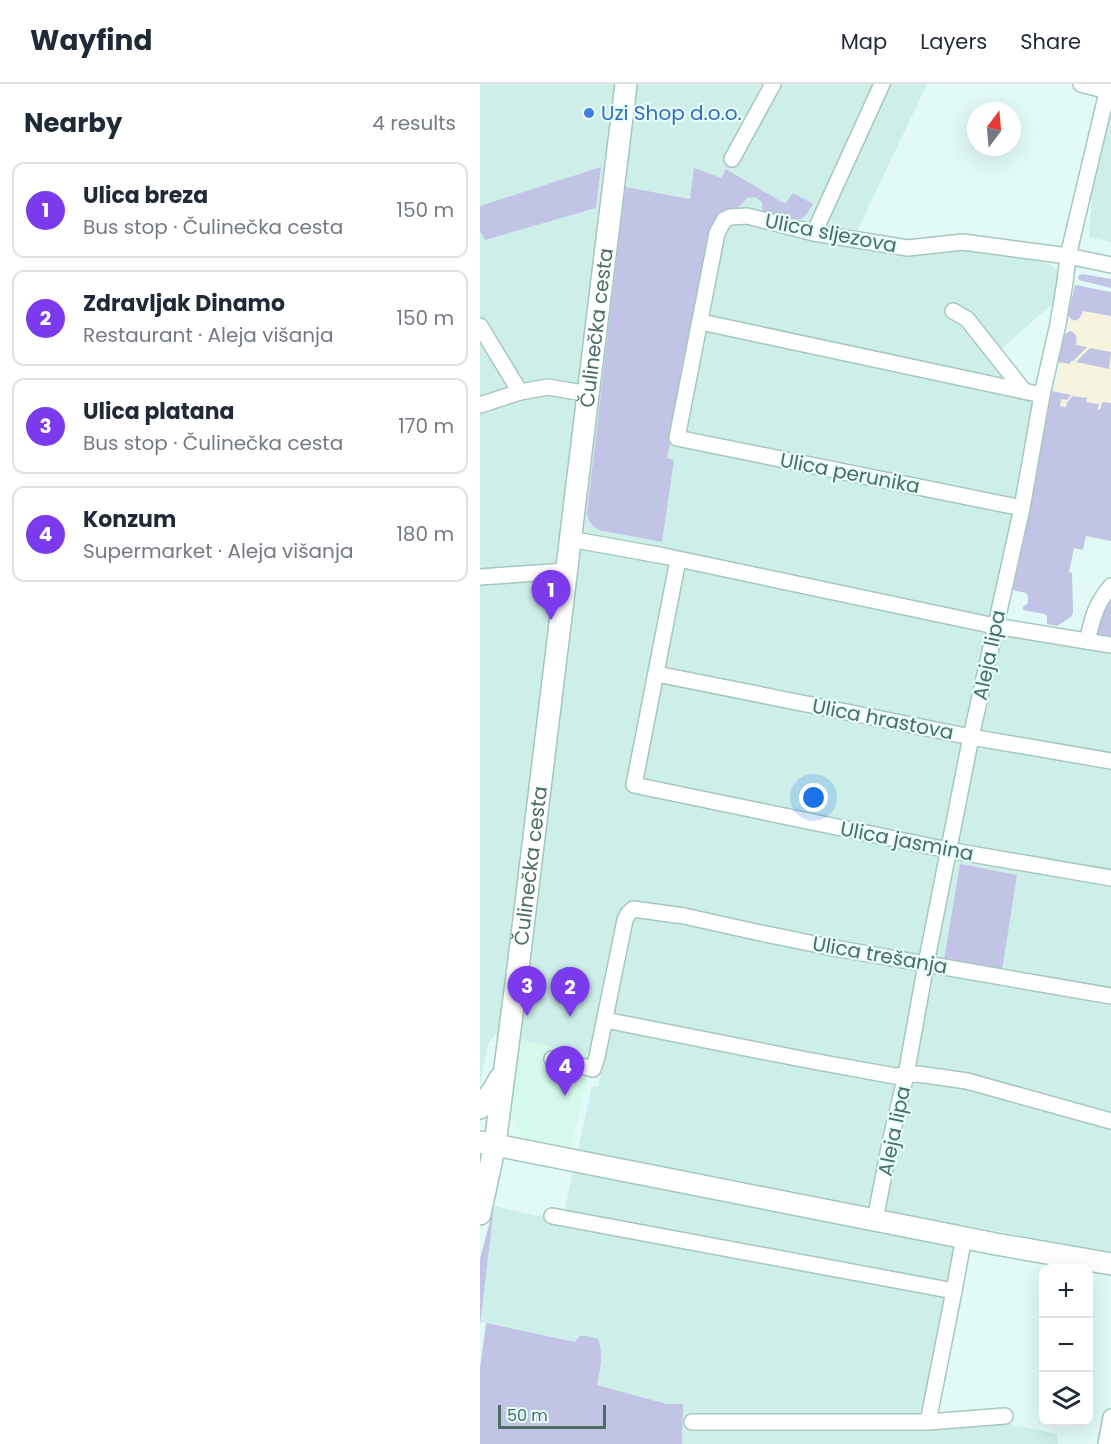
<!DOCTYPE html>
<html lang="en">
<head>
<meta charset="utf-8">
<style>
  :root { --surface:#fff; --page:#f2f2f3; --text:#1f2937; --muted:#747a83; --line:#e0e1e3; --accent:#7c3aed }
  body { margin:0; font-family:Poppins,sans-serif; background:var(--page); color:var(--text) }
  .controls { position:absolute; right:18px; bottom:18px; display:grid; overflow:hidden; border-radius:12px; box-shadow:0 6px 24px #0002 }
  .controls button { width:54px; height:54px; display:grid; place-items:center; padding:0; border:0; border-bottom:2px solid var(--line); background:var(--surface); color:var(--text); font:30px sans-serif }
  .compass { position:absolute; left:487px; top:18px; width:54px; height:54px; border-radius:50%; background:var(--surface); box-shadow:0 6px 24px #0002; rotate:16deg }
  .scale { position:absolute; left:18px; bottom:15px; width:108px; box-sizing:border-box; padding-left:6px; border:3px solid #4a6e62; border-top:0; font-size:16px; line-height:21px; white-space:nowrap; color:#4a6e62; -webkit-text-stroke:4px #e6fdfb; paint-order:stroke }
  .you { position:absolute; left:334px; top:714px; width:21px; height:21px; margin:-15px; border:4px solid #fff; border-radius:50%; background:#1a73e8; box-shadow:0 0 0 9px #1a73e833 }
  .badge { display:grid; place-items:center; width:39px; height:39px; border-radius:50%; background:var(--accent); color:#fff; font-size:20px; font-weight:700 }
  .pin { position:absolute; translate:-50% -50px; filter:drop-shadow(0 2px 3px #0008) }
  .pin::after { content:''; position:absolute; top:32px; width:21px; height:18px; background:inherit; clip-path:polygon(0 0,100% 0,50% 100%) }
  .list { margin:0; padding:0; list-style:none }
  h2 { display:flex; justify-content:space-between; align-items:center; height:78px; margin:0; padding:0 24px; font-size:26px }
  h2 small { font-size:20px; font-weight:400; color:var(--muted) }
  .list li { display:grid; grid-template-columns:39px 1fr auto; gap:18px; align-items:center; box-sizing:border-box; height:96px; margin:0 12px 12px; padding:0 12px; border:2px solid var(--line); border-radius:12px }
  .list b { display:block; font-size:22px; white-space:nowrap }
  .list p { margin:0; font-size:20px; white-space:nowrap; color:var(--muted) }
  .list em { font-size:20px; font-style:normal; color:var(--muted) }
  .icon { flex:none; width:33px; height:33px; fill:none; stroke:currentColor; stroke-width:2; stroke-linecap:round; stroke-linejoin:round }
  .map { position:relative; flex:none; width:631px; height:1360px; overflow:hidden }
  header { display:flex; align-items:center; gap:36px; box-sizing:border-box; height:84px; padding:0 30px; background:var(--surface); border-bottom:2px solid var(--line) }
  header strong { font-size:28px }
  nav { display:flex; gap:33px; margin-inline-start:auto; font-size:21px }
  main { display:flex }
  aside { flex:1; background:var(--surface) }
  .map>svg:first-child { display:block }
  .residential { fill:#ceeee9 }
  .commercial { fill:#d5f9eb }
  .education { fill:#f6f4de }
  .green { fill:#c1c4e5 }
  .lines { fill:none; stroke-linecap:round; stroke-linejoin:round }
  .street-casing { stroke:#a6c7bf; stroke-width:18 }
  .secondary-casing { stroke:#a2c7be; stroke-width:24 }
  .street { stroke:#fff; stroke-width:15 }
  .secondary { stroke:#fff; stroke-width:21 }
  .shop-dot { fill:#3f7fe0; stroke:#e6fdfb; stroke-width:2 }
  .labels { text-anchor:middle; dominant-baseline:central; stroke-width:4.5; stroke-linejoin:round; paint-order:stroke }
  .shop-label { font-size:20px; fill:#366cbe; stroke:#e6fdfb; text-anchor:start }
  .street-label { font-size:20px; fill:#4a6e62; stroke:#e6fdfb }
</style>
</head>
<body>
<header>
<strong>Wayfind</strong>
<nav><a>Map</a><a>Layers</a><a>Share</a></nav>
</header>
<main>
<aside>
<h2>Nearby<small>4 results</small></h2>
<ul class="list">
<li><span class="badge">1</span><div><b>Ulica breza</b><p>Bus stop · Čulinečka cesta</p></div><em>150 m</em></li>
<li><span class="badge">2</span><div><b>Zdravljak Dinamo</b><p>Restaurant · Aleja višanja</p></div><em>150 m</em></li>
<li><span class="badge">3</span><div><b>Ulica platana</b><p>Bus stop · Čulinečka cesta</p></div><em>170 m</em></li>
<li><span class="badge">4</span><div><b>Konzum</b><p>Supermarket · Aleja višanja</p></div><em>180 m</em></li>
</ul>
</aside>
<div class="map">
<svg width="631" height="1360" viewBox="0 0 631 1360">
  <rect width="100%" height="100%" fill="#e1faf8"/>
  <g class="residential">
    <path d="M 0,0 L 447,0 L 370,162 L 488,165 L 567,179 L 577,186 L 579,192 L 576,217 L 513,272 L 553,317 L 555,325 L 513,546 L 631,568 L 631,1169 L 480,1140 L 444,1342 L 479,1342 L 530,1340 L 577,1350 L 578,1360 L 202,1360 L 203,1320 L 187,1320 L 117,1301 L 95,1258 L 0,1238 L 0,1175 L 14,1122 L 57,1132 L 84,1129 L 112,1003 L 118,1002 L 124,973 L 15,951 L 8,960 L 0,1000 Z"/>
    <path d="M 631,0 L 631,158 L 609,153 L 617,30 Z"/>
  </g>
  <path class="commercial" d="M 41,956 L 113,970 L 91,1063 L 45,1054 L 40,1049 L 33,1036 L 31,1007 Z"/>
  <path class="education" d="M 595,207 L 631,214 L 631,445 L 549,430 Z"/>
  <g class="green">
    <path d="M 121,83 L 116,124 L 5,156 L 0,147 L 0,122 Z"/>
    <path d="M 214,84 L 241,94 L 246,85 L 305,120 L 313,109 L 333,120 C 330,124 327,130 324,133 C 315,140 293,132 283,129 L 282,118 L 275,113 L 267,114 L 257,125 L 229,165 L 187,374 L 194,376 L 182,458 L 119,446 C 112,441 108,438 107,429 L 145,103 L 210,115 Z"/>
    <path d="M 602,190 L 631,195 L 631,204 L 599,196 L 598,192 Z"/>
    <path d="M 595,201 L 631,208 L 631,232 L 603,227 C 600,236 594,241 588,231 Z"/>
    <path d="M 589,247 C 597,248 597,254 596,261 L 607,263 L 593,277 L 591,277 L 590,280 L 578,278 L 584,251 Z"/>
    <path d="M 610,264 L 631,268 L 629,285 L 596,278 Z"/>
    <path d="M 572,307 L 591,311 L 587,316 L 581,315 L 580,322 L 586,323 L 587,318 L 593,312 L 607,314 L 606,318 L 619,320 L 617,327 L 621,324 L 622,318 L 631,319 L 631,457 L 606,452 L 603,466 L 594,464 L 589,488 L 592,489 L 593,529 L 591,533 L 577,542 L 567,540 L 567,532 L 565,530 L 543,526 L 543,523 L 548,519 L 548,512 L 546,509 L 533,506 Z"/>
    <path d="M 631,505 L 631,553 L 616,550 L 616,529 Z"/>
    <path d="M 480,780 L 537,791 L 522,886 L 464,876 Z"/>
    <path d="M 14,1122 L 0,1241 L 0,1175 Z"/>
    <path d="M 6,1239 L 95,1258 L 100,1252 L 107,1252 L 118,1255 C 124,1270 120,1286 117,1301 L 187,1320 L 203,1320 L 202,1360 L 0,1360 L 0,1284 Z"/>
  </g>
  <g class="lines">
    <defs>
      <g id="street">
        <path d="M 601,0 L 631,8"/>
        <path d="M 252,75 L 293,0"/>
        <path d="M 334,149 L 402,0"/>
        <path d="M 473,227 L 487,235 L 544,307"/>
        <path d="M 221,238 L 562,311"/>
        <path d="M 0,242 L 40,308"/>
        <path d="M 0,321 L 40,308 L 68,303 L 109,310"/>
        <path d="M 542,424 L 197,354 L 237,149 L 244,136 L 250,133 L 267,132 L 334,149 L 428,164 L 483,158 L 588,172 L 631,181"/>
        <path d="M 90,455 L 184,472 L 515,542 L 631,561"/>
        <path d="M 198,476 L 154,701 L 468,766 L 631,794"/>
        <path d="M 0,493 L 85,487"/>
        <path d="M 607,557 C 613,533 615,521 631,502"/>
        <path d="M 177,590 L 491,653 L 631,677"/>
        <path d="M 125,936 L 327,976 L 415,992 L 438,990 L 487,997 L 631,1037"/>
        <path d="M 72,975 L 113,985 L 117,973 L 145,836 L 148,830 L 153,825 L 204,832 L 276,848 L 354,864 L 631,912"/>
        <path d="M 72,1132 L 474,1207 L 484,1153"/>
        <path d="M 395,1136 L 411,1054 L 426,991 L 446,880 L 491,653 L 542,424 L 562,311 L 578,240 L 585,198 L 588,172 L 629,0"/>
        <path d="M 212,1338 L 448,1338 L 474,1207"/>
        <path d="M 448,1338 L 525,1332"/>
        <path d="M 626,1360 L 631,1333"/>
      </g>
      <g id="secondary">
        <path d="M 0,1024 L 14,1005 L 20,994"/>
        <path d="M 0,1058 L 516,1160 L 631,1180"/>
        <path id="s1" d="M 0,1130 L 15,1060 L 38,884 L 146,0"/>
      </g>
    </defs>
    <use href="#street" class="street-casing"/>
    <use href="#secondary" class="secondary-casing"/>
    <use href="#street" class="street"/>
    <use href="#secondary" class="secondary"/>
  </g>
  <circle class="shop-dot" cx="109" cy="29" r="6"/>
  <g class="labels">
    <g class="shop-label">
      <text x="121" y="29">Uzi Shop d.o.o.</text>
    </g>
    <g class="street-label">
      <text transform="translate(351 149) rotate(11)">Ulica sljezova</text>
      <text stroke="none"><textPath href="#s1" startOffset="894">Čulinečka cesta</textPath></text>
      <text transform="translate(370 389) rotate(11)">Ulica perunika</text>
      <text transform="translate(509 571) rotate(-78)">Aleja lipa</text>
      <text transform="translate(403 635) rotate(11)">Ulica hrastova</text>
      <text transform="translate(427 757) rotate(11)">Ulica jasmina</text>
      <text stroke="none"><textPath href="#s1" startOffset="352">Čulinečka cesta</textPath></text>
      <text transform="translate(400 871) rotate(10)">Ulica trešanja</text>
      <text transform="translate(414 1047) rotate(-78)">Aleja lipa</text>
    </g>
  </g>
</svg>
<div class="controls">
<button>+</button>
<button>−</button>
<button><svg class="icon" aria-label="layers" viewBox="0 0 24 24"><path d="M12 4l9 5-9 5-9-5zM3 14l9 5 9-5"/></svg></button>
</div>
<svg class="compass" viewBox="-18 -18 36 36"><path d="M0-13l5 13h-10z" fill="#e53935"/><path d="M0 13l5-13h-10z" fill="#747a83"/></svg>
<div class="scale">50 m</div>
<div class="you"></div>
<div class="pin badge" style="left:71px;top:536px">1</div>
<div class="pin badge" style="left:90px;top:933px">2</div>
<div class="pin badge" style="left:47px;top:932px">3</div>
<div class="pin badge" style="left:85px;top:1012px">4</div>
</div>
</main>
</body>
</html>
